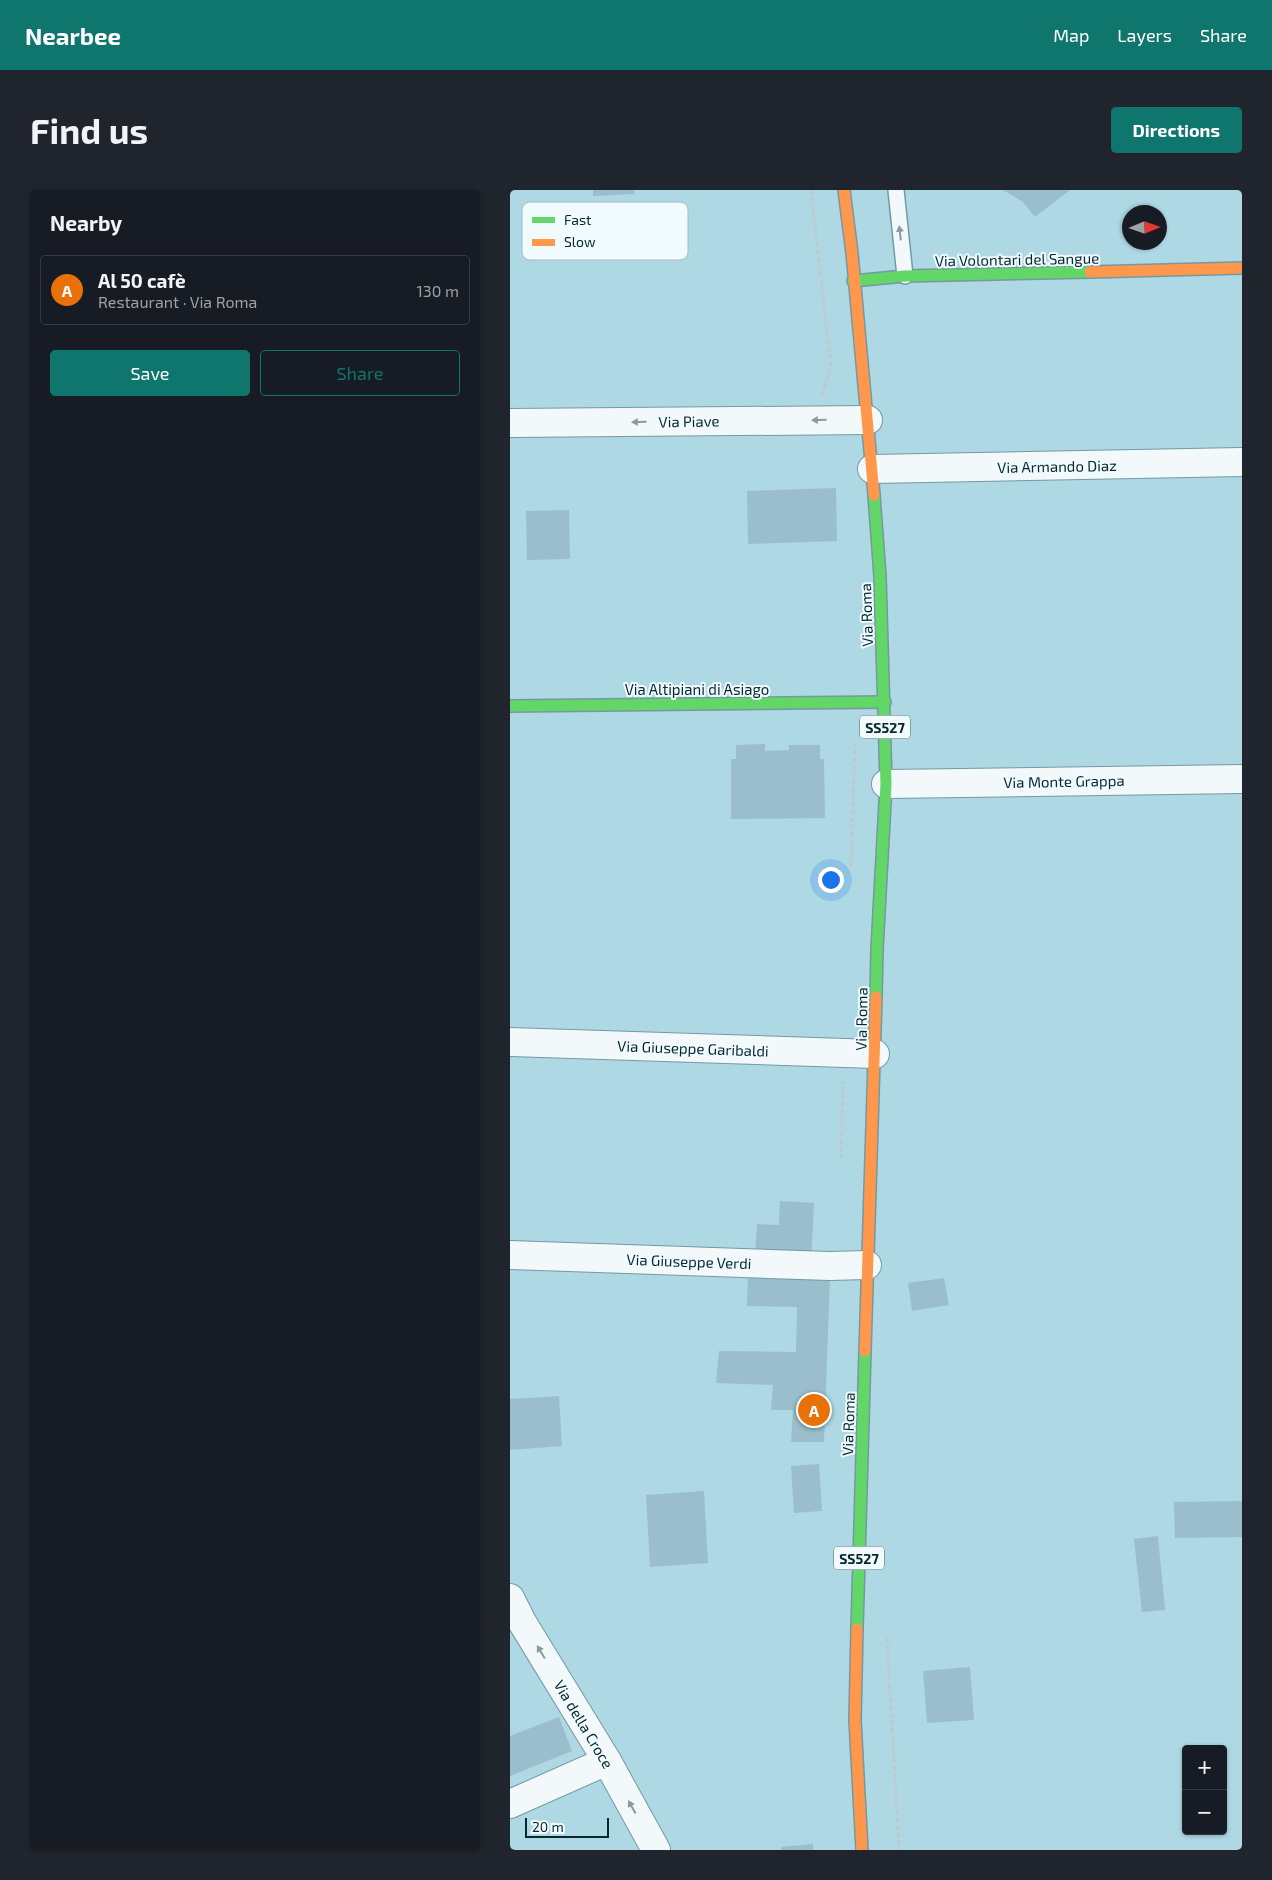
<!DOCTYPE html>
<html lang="en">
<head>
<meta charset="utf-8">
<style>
  :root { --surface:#171b24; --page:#20242c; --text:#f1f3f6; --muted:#9ea1a6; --line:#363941; --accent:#0f766e }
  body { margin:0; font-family:"Exo 2",sans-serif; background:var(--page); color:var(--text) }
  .controls { position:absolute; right:15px; bottom:15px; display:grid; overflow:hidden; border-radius:5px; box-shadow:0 1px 4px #0004 }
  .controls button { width:45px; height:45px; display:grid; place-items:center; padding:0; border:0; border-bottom:1px solid var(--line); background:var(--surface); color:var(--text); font:25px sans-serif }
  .compass { position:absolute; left:612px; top:15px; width:45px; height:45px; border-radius:50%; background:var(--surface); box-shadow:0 1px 4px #0004; rotate:88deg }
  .scale { position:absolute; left:15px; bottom:12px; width:84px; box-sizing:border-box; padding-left:5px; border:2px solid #052830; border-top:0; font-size:14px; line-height:18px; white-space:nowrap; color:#052830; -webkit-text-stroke:4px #f1fafd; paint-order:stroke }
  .you { position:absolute; left:320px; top:689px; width:18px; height:18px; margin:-12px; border:4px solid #fff; border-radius:50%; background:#1a73e8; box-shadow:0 0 0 8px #1a73e833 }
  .badge { display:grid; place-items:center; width:32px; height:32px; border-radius:50%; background:var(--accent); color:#fff; font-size:16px; font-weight:700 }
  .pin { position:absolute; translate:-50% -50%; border:2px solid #fff; box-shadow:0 1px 5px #0006 }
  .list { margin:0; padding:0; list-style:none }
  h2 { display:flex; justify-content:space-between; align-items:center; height:65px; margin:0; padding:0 20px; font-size:21px }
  h2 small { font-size:16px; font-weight:400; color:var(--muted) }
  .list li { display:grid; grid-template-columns:32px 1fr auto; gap:15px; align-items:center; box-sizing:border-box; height:70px; margin:0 10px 10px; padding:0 10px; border:1px solid var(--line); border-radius:5px }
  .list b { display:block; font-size:19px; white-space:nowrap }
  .list p { margin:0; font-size:16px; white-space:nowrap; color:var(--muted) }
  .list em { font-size:16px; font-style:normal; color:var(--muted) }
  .actions { display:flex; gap:10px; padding:15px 20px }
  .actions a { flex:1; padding:11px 0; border:1px solid var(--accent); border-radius:5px; text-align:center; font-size:18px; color:var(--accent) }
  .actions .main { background:var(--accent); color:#fff }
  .map { position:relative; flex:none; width:732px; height:1660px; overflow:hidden; border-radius:5px }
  header { display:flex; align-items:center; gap:30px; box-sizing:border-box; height:70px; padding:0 25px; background:var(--accent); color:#fff }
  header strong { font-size:24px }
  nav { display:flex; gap:28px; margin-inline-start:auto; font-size:18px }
  .intro { display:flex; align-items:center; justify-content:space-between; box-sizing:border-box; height:120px; padding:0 30px }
  h1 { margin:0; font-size:35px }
  .button { padding:12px 22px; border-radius:5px; background:var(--accent); color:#fff; font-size:18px; font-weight:700 }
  main { display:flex; gap:30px; padding:0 30px }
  aside { flex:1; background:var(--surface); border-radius:5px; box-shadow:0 1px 4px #0004 }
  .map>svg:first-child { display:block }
  .building { fill:#9bbecd }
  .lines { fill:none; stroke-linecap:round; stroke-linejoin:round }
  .lane-casing { stroke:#7599a2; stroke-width:18 }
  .street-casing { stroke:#7599a2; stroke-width:30 }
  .fast-casing { stroke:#7599a2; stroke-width:14 }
  .slow-casing { stroke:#7599a2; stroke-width:14 }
  .path { stroke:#bdcace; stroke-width:3; stroke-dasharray:5 2.5; stroke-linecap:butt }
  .lane { stroke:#f3f9fb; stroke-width:15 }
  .street { stroke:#f3f9fb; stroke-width:28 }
  .fast { stroke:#63d668; stroke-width:11 }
  .slow { stroke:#ff974d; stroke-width:11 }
  .oneway { fill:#889ba0 }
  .labels { text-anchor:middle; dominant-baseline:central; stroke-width:4; stroke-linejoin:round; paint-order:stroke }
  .shield { fill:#f1fafd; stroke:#4c676e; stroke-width:1 }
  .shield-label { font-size:14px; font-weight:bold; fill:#052830 }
  .street-label { font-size:15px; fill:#052830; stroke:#f1fafd }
  .key { fill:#f1fafd; stroke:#aabbc0; stroke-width:1 }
  .key-label { font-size:14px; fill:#052830 }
</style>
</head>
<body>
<header>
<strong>Nearbee</strong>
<nav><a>Map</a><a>Layers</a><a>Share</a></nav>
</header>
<div class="intro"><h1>Find us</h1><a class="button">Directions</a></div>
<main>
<aside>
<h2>Nearby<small></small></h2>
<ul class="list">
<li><span class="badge" style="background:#e8710a">A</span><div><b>Al 50 cafè</b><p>Restaurant · Via Roma</p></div><em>130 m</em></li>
</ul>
<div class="actions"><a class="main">Save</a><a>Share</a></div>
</aside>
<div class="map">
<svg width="732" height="1660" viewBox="0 0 732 1660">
  <rect width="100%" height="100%" fill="#add8e4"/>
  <g class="building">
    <path d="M 83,0 L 124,0 L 125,4 L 83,6 Z"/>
    <path d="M 493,0 L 560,0 L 525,27 L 513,12 Z"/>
    <path d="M 326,298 L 327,351 L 238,354 L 237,301 Z"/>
    <path d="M 59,320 L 60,369 L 17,370 L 16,321 Z"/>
    <path d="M 255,554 L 255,561 L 279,560 L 279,555 L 310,555 L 310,569 L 314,569 L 315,628 L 221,629 L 221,569 L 226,569 L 226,555 Z"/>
    <path d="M 270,1011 L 304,1013 L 301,1071 L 245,1068 L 247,1034 L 269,1035 Z"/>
    <path d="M 238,1084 L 320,1087 L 314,1252 L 281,1252 L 283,1220 L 261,1220 L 263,1195 L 206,1193 L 209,1161 L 286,1162 L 287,1117 L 237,1116 Z"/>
    <path d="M 434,1088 L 439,1115 L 402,1121 L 398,1093 Z"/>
    <path d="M 49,1206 L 52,1256 L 0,1260 L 0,1209 Z"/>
    <path d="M 309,1274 L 312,1321 L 284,1323 L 281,1276 Z"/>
    <path d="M 194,1301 L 198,1373 L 140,1377 L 136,1305 Z"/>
    <path d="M 732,1311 L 732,1347 L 665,1348 L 664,1312 Z"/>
    <path d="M 648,1346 L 655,1420 L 632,1422 L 624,1349 Z"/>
    <path d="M 460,1477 L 464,1530 L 417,1533 L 413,1481 Z"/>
    <path d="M 49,1527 L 62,1561 L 0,1586 L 0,1546 Z"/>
    <path d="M 303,1654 L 303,1660 L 271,1660 L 271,1657 Z"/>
  </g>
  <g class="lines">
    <defs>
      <path id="lane" d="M 386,0 L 395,86"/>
      <g id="street">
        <path d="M 0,233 L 358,230"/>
        <path d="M 362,279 L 732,272"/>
        <path d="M 376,594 L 732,589"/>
        <path d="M 0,852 L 365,864"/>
        <path d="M 0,1065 L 320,1076 L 357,1075"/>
        <path d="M 0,1408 L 12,1432 L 97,1571 L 146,1660"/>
        <path d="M 0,1614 L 97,1571"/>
      </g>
      <g id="fast">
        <path d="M 343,91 L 395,86 L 580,82"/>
        <path d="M 364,305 L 370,386 L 376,594 L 367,759 L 366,807"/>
        <path d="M 0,516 L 375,512"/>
        <path d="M 347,1439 L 355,1161"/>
      </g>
      <g id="slow">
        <path d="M 334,0 L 342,63 L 364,305"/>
        <path d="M 580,82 L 732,78"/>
        <path d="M 355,1161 L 366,807"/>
        <path d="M 347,1439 L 345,1530 L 352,1660"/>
      </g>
    </defs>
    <use href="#lane" class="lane-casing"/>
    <use href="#street" class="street-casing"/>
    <use href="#fast" class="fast-casing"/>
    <use href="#slow" class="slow-casing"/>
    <g class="path">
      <path d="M 301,0 L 321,177 L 312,204"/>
      <path d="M 341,677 L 345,553"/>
      <path d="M 331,969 L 333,891"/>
      <path d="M 377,1448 L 389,1660"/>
    </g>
    <use href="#lane" class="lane"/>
    <use href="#street" class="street"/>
    <use href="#fast" class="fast"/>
    <use href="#slow" class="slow"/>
  </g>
  <defs><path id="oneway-solid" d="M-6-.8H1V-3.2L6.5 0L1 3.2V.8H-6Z" transform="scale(1.25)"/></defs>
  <g class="oneway">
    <use href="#oneway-solid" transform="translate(390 43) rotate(-96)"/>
    <use href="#oneway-solid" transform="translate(309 230) rotate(179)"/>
    <use href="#oneway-solid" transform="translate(129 232) rotate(179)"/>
    <use href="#oneway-solid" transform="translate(31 1462) rotate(-121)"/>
    <use href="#oneway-solid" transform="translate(122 1617) rotate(-119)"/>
  </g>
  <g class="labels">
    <g class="shield">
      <rect x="350" y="525.5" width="50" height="23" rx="4"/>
      <rect x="324" y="1356.5" width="50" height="23" rx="4"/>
    </g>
    <g class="shield-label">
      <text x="375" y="537">SS527</text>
      <text x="349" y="1368">SS527</text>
    </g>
    <g class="street-label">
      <text transform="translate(507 69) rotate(-1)">Via Volontari del Sangue</text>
      <text transform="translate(179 231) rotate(-1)">Via Piave</text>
      <text transform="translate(547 276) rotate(-1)">Via Armando Diaz</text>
      <text transform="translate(356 425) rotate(-92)">Via Roma</text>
      <text x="187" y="499">Via Altipiani di Asiago</text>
      <text transform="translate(554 591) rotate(-1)">Via Monte Grappa</text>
      <text transform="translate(351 829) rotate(-89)">Via Roma</text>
      <text transform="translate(183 858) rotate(2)">Via Giuseppe Garibaldi</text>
      <text transform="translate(179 1071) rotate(2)">Via Giuseppe Verdi</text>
      <text transform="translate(338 1234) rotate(-88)">Via Roma</text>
      <text transform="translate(74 1534) rotate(59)">Via della Croce</text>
    </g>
  </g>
  <rect x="12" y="12" width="166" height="58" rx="8" class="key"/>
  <rect x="22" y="27" width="23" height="6" fill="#63d668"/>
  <rect x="22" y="49" width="23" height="7" fill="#ff974d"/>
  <g class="key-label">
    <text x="54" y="35">Fast</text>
    <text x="54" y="57">Slow</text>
  </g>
</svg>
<div class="controls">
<button>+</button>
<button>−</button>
</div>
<svg class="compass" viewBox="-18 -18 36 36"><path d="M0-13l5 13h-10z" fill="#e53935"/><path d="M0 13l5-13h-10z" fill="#9ea1a6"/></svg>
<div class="scale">20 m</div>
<div class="you"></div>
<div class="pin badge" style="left:304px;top:1220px;background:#e8710a">A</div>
</div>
</main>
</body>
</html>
